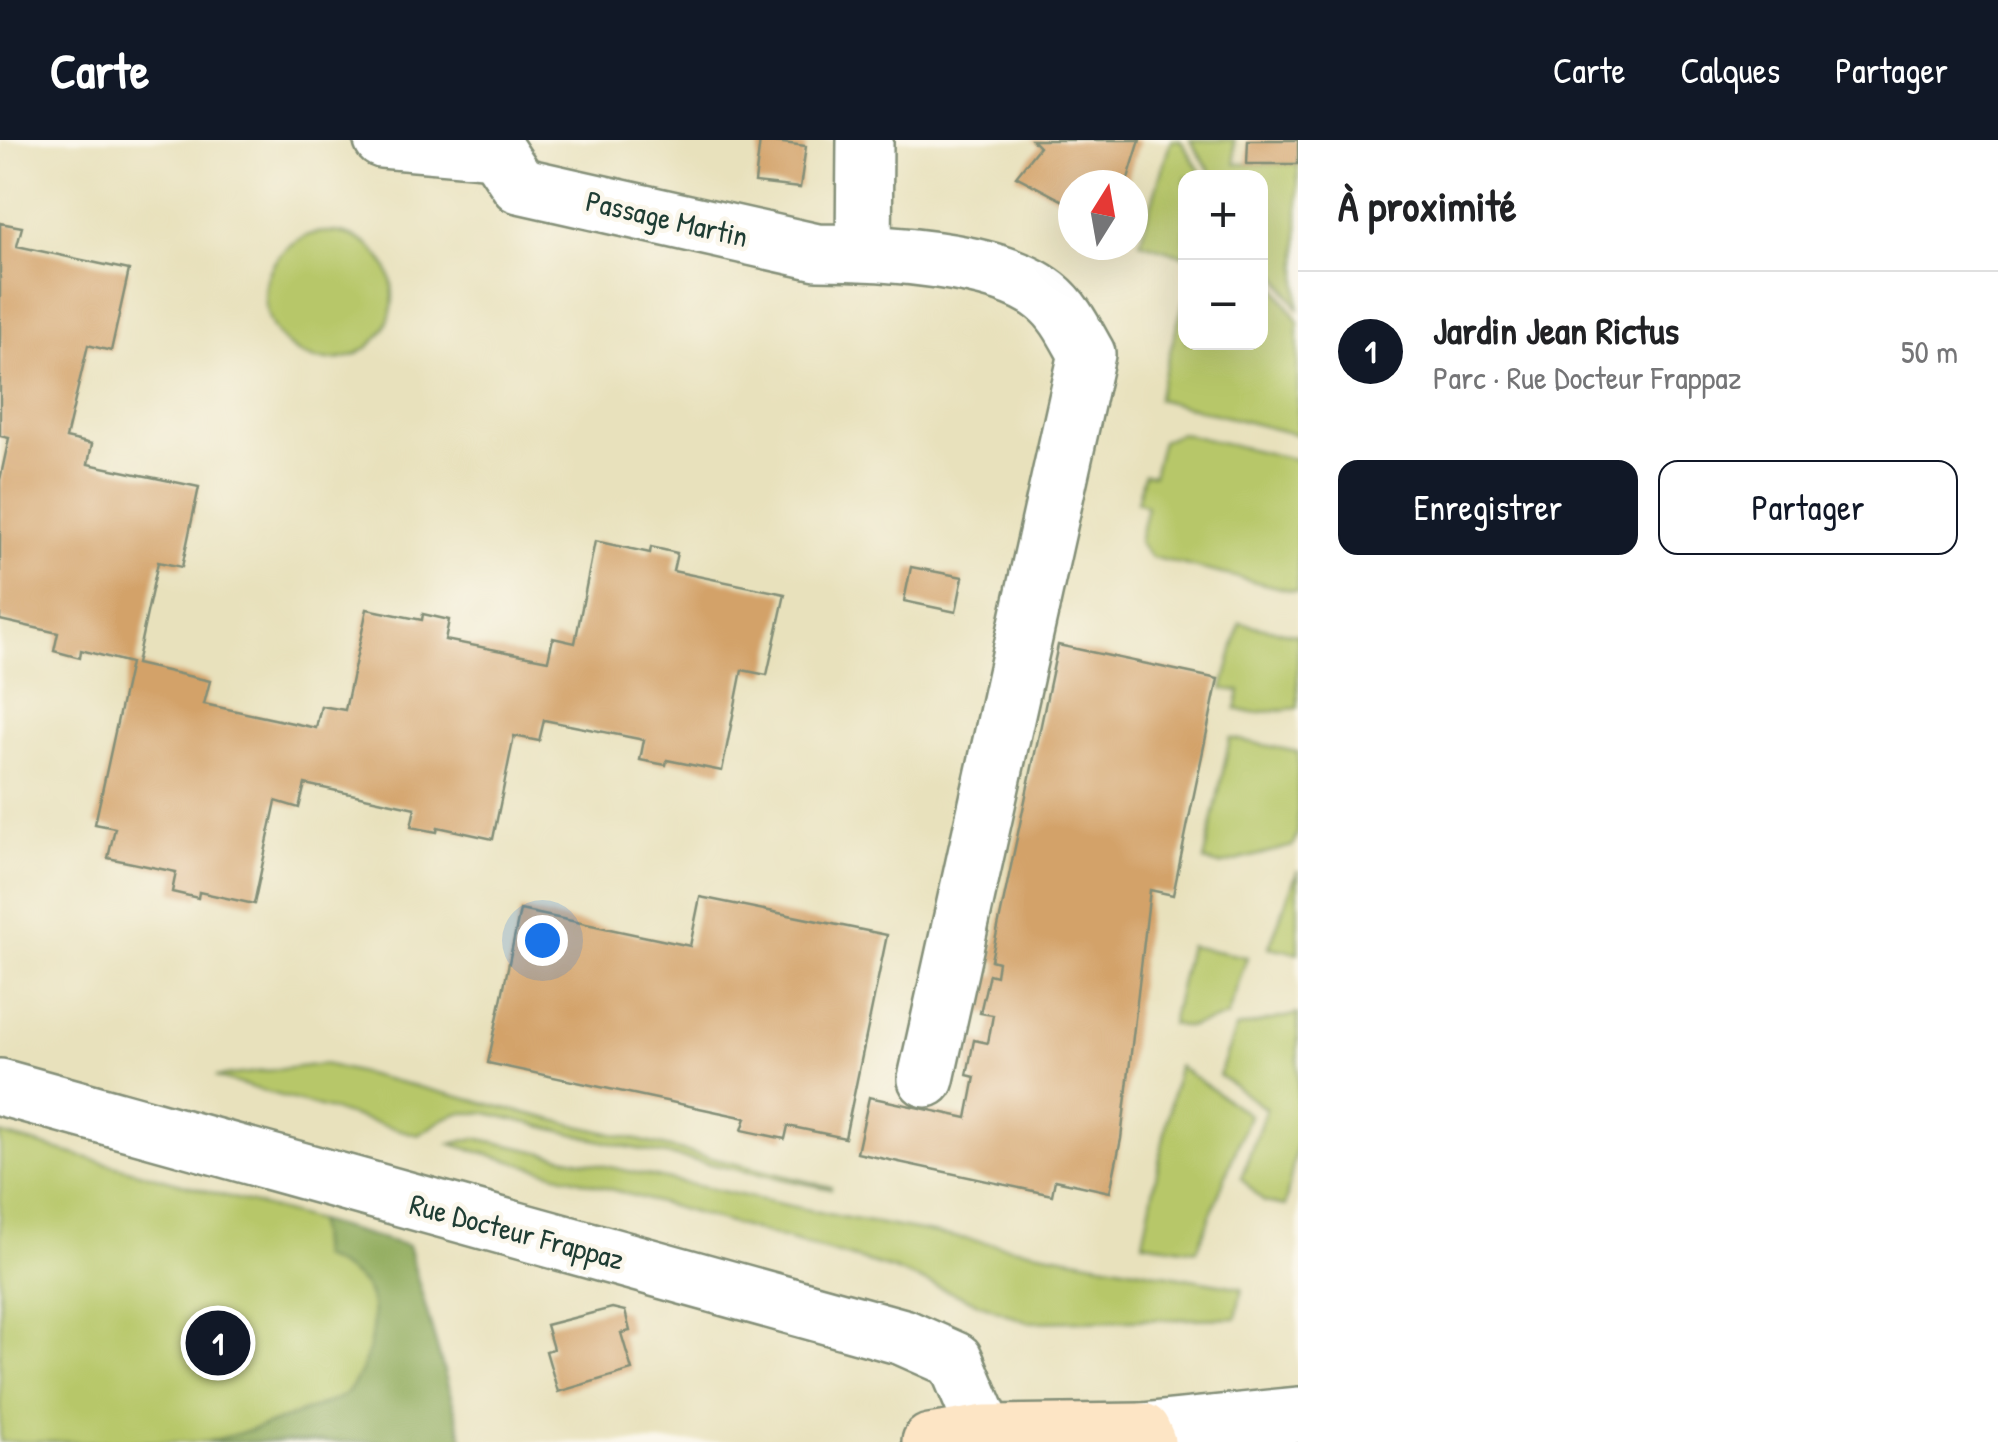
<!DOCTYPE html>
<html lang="fr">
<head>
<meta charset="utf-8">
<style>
  :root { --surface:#fff; --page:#f2f2f2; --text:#202124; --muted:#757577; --line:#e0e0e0; --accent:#111827 }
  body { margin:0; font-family:"Patrick Hand",sans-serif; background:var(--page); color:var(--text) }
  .controls { position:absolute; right:30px; top:30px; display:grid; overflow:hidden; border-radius:20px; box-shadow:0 10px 40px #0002 }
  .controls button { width:90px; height:90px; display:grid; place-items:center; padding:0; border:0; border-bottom:2px solid var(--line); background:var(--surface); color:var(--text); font:50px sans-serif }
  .compass { position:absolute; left:1058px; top:30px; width:90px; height:90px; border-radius:50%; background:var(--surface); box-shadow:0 10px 40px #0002; rotate:11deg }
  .you { position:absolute; left:542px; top:800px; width:35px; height:35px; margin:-25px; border:8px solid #fff; border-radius:50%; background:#1a73e8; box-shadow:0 0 0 15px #1a73e833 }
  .badge { display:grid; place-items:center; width:65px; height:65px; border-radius:50%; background:var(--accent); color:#fff; font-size:32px; font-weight:700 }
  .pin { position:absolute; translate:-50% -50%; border:5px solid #fff; box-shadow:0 2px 10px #0006 }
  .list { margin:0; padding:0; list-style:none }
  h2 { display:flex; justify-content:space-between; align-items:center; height:130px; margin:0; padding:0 40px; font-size:42px }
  h2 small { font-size:32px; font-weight:400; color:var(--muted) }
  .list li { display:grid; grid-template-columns:65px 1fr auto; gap:30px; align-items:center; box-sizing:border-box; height:160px; padding:0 40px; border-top:2px solid var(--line) }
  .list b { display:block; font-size:38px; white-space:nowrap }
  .list p { margin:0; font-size:32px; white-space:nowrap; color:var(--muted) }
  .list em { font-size:32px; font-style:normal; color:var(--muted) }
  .actions { display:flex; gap:20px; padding:30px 40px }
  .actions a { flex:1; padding:22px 0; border:2px solid var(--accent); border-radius:20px; text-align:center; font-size:35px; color:var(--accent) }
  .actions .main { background:var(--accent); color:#fff }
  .map { position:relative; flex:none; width:1298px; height:1302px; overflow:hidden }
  header { display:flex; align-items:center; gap:60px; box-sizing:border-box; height:140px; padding:0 50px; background:var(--accent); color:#fff }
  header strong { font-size:48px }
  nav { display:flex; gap:55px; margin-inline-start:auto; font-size:35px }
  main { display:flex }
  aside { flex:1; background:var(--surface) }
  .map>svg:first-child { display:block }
  .green { fill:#b7c769; stroke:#6b824e; stroke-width:2.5 }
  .forest { fill:#91ac5d; stroke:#587448; stroke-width:2.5 }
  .building { fill:#d3a269 }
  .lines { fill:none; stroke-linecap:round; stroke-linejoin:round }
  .minor-casing { stroke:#848f78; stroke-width:60 }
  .secondary-casing { stroke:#848f78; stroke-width:60 }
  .minor { stroke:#fff; stroke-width:55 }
  .secondary { stroke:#fde5c5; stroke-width:55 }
  .labels { text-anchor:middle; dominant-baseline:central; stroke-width:9; stroke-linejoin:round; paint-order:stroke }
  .street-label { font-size:30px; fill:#1f3d34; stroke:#fbf7ec }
</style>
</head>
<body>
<header>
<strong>Carte</strong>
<nav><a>Carte</a><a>Calques</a><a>Partager</a></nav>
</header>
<main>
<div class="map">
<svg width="1298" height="1302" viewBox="0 0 1298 1302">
  <rect width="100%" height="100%" fill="#fbf7ec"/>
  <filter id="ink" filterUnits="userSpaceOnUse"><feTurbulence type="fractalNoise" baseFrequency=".01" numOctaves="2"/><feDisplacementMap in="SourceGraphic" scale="20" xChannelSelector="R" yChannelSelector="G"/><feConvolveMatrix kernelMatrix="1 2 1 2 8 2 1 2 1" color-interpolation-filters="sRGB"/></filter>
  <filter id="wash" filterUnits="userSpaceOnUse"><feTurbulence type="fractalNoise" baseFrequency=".0048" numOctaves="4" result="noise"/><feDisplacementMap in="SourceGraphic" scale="40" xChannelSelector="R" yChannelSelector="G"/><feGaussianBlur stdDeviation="2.25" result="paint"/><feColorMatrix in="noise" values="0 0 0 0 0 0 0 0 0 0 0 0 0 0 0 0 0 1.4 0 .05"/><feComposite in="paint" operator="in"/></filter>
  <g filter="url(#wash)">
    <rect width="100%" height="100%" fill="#e8e1bc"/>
    <g class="green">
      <path d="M 1171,0 L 1180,0 L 1204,37 L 1186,38 L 1185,116 L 1140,102 Z"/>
      <path d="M 1190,0 L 1234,0 L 1235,24 L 1298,24 L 1298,168 L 1261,110 L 1260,38 L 1214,37 Z"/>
      <circle cx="329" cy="156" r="64"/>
      <path d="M 1261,124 L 1298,182 L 1298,295 L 1157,259 L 1185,157 L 1186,202 L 1260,202 Z"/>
      <path d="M 1180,293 L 1298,320 L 1298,452 L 1151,417 L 1139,402 L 1147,366 L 1137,362 L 1144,334 L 1153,335 L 1162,301 Z"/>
      <path d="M 1240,483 L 1298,495 L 1298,568 L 1251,573 L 1236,569 L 1240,551 L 1223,549 Z"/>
      <path d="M 1230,598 L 1298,612 L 1298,691 L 1293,706 L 1220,725 L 1204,721 Z"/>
      <path d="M 1298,730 L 1298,813 L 1269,807 Z"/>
      <path d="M 1189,806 L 1247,817 L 1227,877 L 1187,887 L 1171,884 Z"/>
      <path d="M 1298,874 L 1298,999 L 1285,1066 L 1264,1062 L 1241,1038 L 1266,969 L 1219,935 L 1236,888 Z"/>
      <path d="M 324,924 L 831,1047 L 831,1049 L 623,1006 L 487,973 L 459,973 L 445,978 L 418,995 L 215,937 Z"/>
      <path d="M 1178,926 L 1249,975 L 1197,1110 L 1143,1102 Z"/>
      <path d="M 0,994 L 408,1106 L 463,1299 L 453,1302 L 0,1302 Z"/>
      <path d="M 475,998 L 842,1077 L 1242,1148 L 1236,1178 L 1027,1182 L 892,1129 L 451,1004 Z"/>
    </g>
    <path class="forest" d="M 317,1081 L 408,1106 L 463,1299 L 453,1302 L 207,1302 C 242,1293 276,1283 310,1269 C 321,1265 336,1261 345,1254 C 367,1236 383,1171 365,1147 C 354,1133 336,1125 320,1117 Z"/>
    <g id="blocks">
      <g class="building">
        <path d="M 760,0 L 806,6 L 800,48 L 755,43 Z"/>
        <path d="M 1032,0 L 1140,0 L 1126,45 L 1073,45 L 1073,66 L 1016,36 L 1039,7 Z"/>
        <path d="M 1248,0 L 1298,0 L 1298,24 L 1247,24 Z"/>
        <path d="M 0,83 L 22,87 L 17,106 L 129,130 L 111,211 L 88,205 L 66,298 L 92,304 L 88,324 L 199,347 L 182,427 L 158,422 L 136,524 L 210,541 L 204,564 L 316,588 L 321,566 L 345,570 L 367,469 L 422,480 L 423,474 L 449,480 L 445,500 L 548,520 L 553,498 L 575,503 L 595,401 L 650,413 L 651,407 L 677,413 L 673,431 L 785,454 L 767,535 L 742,530 L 722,631 L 667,620 L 666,625 L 640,620 L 644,600 L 544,580 L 539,601 L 514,596 L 493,699 L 438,687 L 437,692 L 411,687 L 415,668 L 305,644 L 299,668 L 276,661 L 254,764 L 199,752 L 198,758 L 172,752 L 176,732 L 108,718 L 115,688 L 95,684 L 130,523 L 81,510 L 80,518 L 54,511 L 58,493 L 0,480 L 0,340 L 9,298 L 0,296 Z"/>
        <path d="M 911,427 L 963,437 L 956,472 L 904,461 Z"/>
        <path d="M 1058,505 L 1218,539 L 1173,755 L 1150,750 L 1121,999 L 1110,1052 L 1055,1040 L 1052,1055 L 857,1013 L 869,957 L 967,978 L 975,937 L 967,935 L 974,900 L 988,903 L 993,875 L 980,873 L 989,834 L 996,836 L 998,822 L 991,820 Z"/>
        <path d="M 700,757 L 887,795 L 845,998 L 788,986 L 785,999 L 742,990 L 746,978 L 488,923 L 520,770 L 690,806 Z"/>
        <path d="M 612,1168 L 625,1171 L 630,1191 L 621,1193 L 632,1230 L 558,1252 L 546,1211 L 553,1209 L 546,1185 Z"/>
      </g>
    </g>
  </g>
  <g filter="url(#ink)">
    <use href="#blocks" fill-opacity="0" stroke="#848f78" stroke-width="2.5"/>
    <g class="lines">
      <defs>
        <g id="minor">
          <path d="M 382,0 L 496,10"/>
          <path d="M 496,10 L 519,45 L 817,112 C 877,112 999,118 1046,156 C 1065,171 1075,193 1087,214 L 926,939"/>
          <path d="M 864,112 L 865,0"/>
          <path d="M 0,947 L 903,1197 L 955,1220 L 986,1293"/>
          <path d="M 1142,1291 L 1298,1275"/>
        </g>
        <path id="secondary" d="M 930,1302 L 986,1293 L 1142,1291 L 1147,1302"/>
      </defs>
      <use href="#minor" class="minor-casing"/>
      <use href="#secondary" class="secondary-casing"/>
      <use href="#minor" class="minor"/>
      <use href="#secondary" class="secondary"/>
    </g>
  </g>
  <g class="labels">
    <g class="street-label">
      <text transform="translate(667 78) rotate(13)">Passage Martin</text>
      <text transform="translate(517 1091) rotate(15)">Rue Docteur Frappaz</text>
    </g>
  </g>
</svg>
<div class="controls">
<button>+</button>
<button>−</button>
</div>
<svg class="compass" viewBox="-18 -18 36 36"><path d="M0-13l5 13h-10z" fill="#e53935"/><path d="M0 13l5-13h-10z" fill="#757577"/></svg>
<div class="you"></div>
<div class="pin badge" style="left:218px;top:1203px">1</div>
</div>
<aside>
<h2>À proximité<small></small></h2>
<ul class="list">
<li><span class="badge">1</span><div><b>Jardin Jean Rictus</b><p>Parc · Rue Docteur Frappaz</p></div><em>50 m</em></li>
</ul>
<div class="actions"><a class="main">Enregistrer</a><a>Partager</a></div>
</aside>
</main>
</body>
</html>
